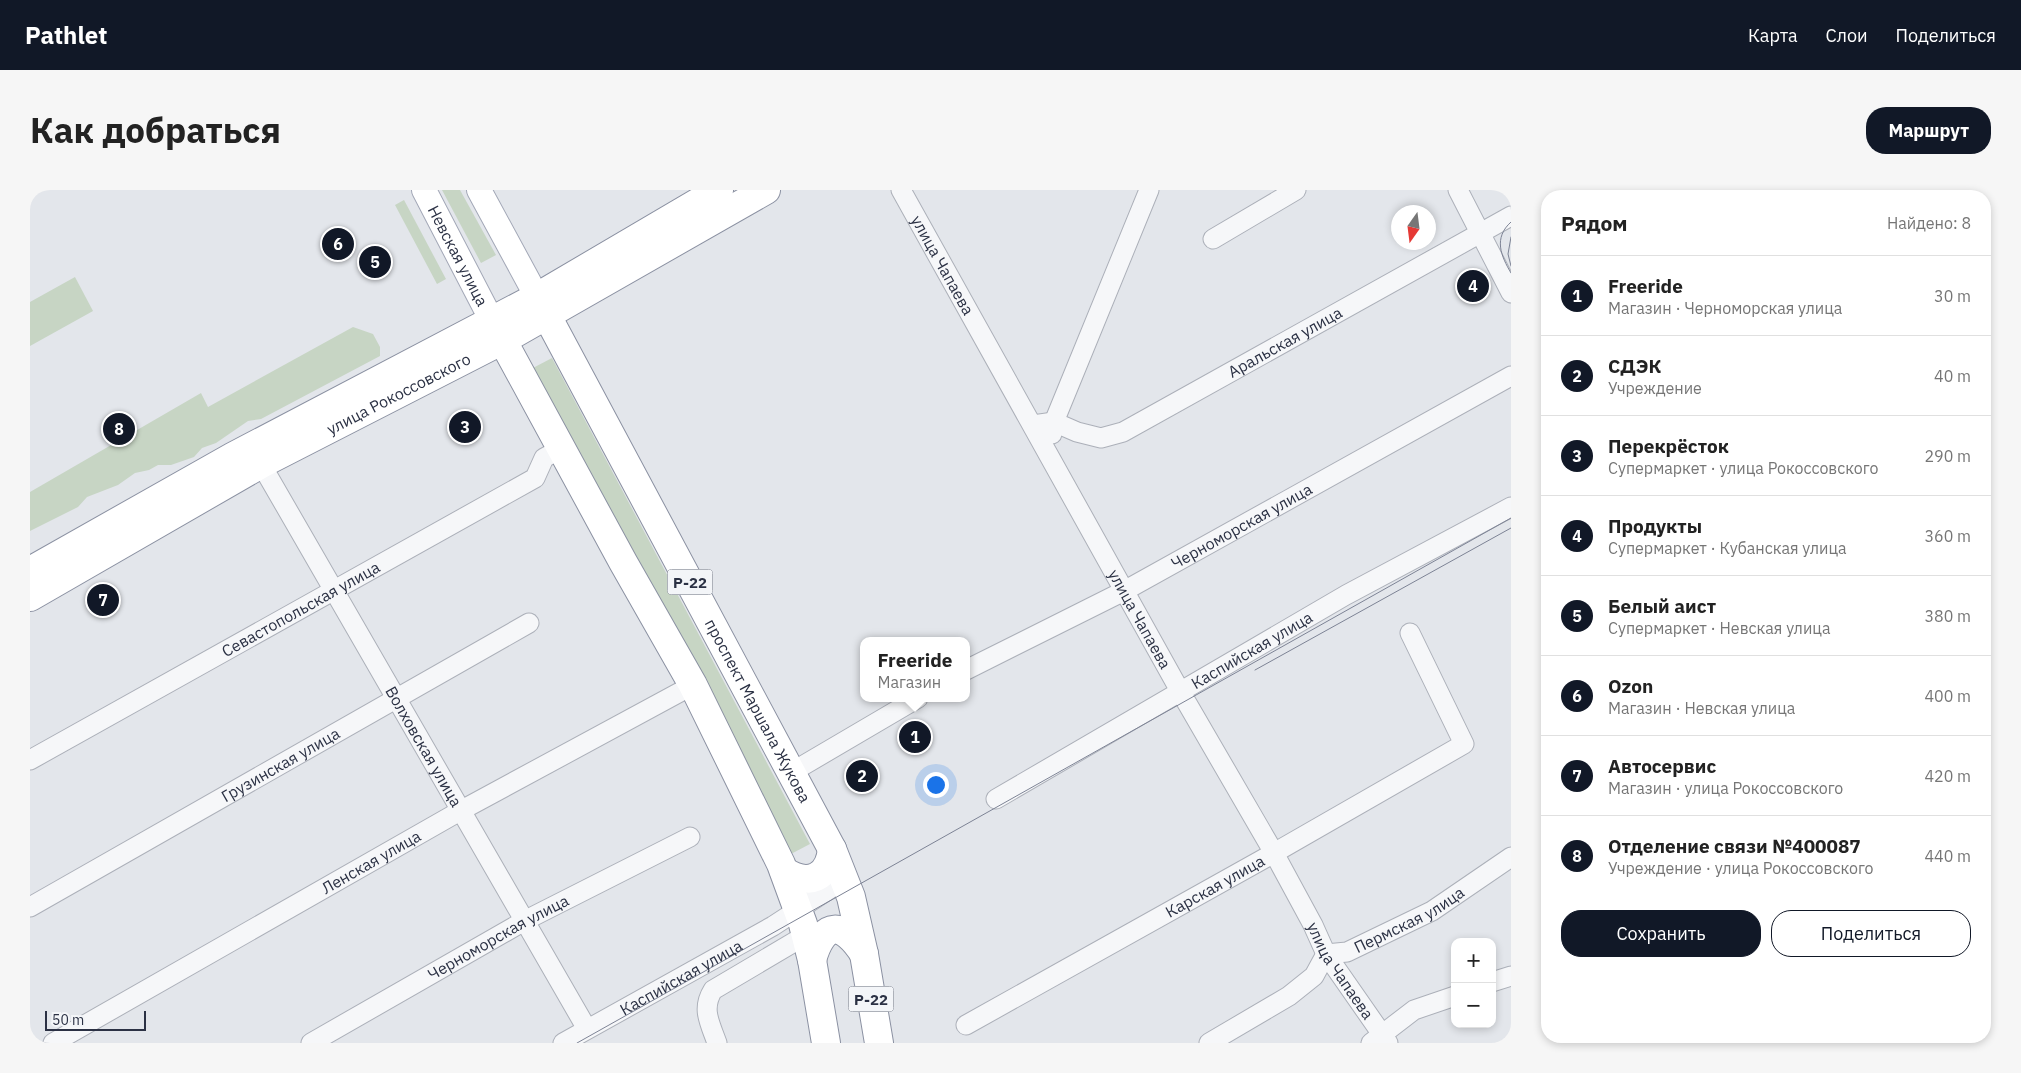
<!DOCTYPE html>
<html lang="ru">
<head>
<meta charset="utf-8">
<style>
  :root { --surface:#fff; --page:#f6f6f6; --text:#222; --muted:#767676; --line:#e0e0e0; --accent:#111827 }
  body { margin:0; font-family:"IBM Plex Sans",sans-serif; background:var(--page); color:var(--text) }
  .controls { position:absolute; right:15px; bottom:15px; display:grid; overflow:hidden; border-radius:10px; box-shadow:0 2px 8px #0003 }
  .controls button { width:45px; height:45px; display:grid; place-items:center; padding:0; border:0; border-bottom:1px solid var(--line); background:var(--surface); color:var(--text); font:25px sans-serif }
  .compass { position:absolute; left:1361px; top:15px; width:45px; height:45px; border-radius:50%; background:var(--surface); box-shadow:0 2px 8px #0003; rotate:194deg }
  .scale { position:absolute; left:15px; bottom:12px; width:101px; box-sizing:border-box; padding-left:5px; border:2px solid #2b3144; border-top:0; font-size:14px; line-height:18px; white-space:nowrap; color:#2b3144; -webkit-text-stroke:4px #f3f5f8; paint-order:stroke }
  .you { position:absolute; left:905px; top:594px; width:18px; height:18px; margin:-12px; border:4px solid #fff; border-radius:50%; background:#1a73e8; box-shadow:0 0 0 8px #1a73e833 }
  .badge { display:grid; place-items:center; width:32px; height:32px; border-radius:50%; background:var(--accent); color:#fff; font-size:16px; font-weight:700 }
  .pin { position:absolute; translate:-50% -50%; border:2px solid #fff; box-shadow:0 1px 5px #0006 }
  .popup { position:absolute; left:830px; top:447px; width:110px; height:65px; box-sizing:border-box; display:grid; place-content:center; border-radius:10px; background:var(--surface); filter:drop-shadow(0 1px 4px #0005); font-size:16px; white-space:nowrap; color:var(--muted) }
  .popup b { font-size:19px; color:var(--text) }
  .popup::after { content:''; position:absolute; left:50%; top:100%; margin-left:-10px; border:10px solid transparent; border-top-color:var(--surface) }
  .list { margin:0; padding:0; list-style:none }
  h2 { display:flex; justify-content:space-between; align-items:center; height:65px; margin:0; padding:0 20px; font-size:21px }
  h2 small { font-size:16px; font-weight:400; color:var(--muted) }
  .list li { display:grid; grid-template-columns:32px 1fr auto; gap:15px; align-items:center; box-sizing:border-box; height:80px; padding:0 20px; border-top:1px solid var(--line) }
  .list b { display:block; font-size:19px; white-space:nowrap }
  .list p { margin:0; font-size:16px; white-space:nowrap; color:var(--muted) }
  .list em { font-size:16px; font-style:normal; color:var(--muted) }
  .actions { display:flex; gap:10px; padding:15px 20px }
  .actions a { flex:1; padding:11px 0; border:1px solid var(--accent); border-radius:20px; text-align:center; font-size:18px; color:var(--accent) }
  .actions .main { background:var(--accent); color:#fff }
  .map { position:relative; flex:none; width:1481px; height:853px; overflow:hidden; border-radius:20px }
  header { display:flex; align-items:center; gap:30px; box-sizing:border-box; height:70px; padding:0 25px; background:var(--accent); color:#fff }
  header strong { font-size:24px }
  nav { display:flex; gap:28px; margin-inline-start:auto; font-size:18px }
  .intro { display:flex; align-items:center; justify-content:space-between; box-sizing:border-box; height:120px; padding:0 30px }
  h1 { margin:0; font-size:35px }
  .button { padding:12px 22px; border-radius:20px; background:var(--accent); color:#fff; font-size:18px; font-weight:700 }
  main { display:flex; gap:30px; padding:0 30px }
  aside { flex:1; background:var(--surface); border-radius:20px; box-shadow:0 2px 8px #0003 }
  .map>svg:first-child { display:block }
  .green { fill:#c7d5c4 }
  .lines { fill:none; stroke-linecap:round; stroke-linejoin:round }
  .minor-casing { stroke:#acb0b9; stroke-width:21 }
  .major-casing { stroke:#a3a8b7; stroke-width:26 }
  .highway-casing { stroke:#8b91a2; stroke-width:30 }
  .minor { stroke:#f6f7f9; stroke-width:19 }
  .major { stroke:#fff; stroke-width:24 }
  .highway { stroke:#fff; stroke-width:28 }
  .tram { stroke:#7d8395; stroke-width:1 }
  .labels { text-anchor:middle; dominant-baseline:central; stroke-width:4.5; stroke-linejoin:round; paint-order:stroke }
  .shield { fill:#f3f5f8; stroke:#676c7a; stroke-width:1 }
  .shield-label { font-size:15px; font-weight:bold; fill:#2b3144 }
  .street-label { font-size:16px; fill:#2b3144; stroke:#f3f5f8 }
</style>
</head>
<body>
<header>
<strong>Pathlet</strong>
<nav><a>Карта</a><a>Слои</a><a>Поделиться</a></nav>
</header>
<div class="intro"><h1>Как добраться</h1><a class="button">Маршрут</a></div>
<main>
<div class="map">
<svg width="1481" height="853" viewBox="0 0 1481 853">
  <rect width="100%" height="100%" fill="#e3e6eb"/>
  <g class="green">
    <path d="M 412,0 L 430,0 L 466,65 L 451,73 Z"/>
    <path d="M 374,10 L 416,89 L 407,94 L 365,15 Z"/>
    <path d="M 45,87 L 63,121 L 0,156 L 0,112 Z"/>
    <path d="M 323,137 L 343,144 L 350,157 L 350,166 L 231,229 L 218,231 L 186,253 L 172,258 L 164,267 L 141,275 L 128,275 L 119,280 L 105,283 L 88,295 L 57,307 L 48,317 L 0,341 L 0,302 L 171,203 L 178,217 Z"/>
    <path d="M 522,168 L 780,654 L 759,665 L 501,179 Z"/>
  </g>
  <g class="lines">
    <defs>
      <g id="minor">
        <path id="s1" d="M 871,0 L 1150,501 L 1244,663 L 1283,735 L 1296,764 L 1358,853"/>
        <path d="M 1428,0 L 1481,103"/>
        <path d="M 1183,49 L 1266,0"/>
        <path id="s2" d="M 1003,235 L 1024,232 L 1047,242 L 1071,248 L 1093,242 L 1481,26"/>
        <path d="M 1022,244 L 1024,232 L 1119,0"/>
        <path id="s3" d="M 231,274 L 557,839"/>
        <path id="s4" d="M 936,480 L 1094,401 L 1481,186"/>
        <path id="s5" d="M 0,570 L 505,288 L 514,268 L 532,258"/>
        <path d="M 762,582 L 888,508"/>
        <path id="s6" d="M 966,609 L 1316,405 L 1481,317"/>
        <path id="s7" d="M 0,717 L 499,433"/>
        <path id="s8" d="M 1296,764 L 1317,762 L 1402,721 L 1481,667"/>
        <path d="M 1462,792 L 1481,786"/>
        <path id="s9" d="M 936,835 L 1244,663 L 1434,554 L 1380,443"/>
        <path id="s10" d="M 23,853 L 430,621 L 663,495"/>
        <path id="s11" d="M 281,853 L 496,730 L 660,647"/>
        <path id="s12" d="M 533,853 L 743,736 L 815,689"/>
        <path d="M 687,853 C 680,833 671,819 683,800 L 776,745"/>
        <path d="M 1179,853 L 1259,806 L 1284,786 L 1296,764"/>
        <path d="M 1341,853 L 1384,820 L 1425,806"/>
      </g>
      <g id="major">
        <path id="s13" d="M 394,0 L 462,131"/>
        <path d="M 449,0 L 507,107"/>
      </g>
      <g id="highway">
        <path id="s14" d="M 507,107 L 802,659 L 821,707 L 834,764 L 849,853"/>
        <path d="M 462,131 L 593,372 L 663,495 L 751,674 L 773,734 L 782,770 L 796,853"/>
        <path d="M 0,381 L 202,267 L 507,107 L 689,0"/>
        <path id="s15" d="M 0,407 L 231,274 L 473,150 L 736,0"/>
        <path d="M 754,681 C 778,697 799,688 802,659"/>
        <path d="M 782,770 C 793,730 813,731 834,764"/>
      </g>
    </defs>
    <use href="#minor" class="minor-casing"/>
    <use href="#major" class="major-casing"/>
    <use href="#highway" class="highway-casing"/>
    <use href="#minor" class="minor"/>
    <use href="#major" class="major"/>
    <use href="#highway" class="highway"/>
    <g class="tram">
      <path d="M 1481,32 C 1463,48 1471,66 1481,83"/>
      <path d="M 1481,47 L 1478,64 L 1481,76"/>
      <path d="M 1225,480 L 1481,338"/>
      <path d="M 547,853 L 1481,328"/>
    </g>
  </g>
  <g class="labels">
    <g class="shield">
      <rect x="637.5" y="379.5" width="45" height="25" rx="4"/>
      <rect x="818.5" y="796.5" width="45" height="25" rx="4"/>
    </g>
    <g class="shield-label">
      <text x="660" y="392">Р-22</text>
      <text x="841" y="809">Р-22</text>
    </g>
    <g class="street-label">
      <text stroke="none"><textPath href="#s13" startOffset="74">Невская улица</textPath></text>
      <text stroke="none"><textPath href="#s1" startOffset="86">улица Чапаева</textPath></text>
      <text stroke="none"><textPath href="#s2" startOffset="279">Аральская улица</textPath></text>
      <text stroke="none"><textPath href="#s15" startOffset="421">улица Рокоссовского</textPath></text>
      <text stroke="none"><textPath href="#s4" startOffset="311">Черноморская улица</textPath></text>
      <text stroke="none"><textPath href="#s5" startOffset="310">Севастопольская улица</textPath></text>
      <text stroke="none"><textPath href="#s1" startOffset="491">улица Чапаева</textPath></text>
      <text stroke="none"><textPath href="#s6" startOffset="296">Каспийская улица</textPath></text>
      <text stroke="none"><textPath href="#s14" startOffset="469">проспект Маршала Жукова</textPath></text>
      <text stroke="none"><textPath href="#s3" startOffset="326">Волховская улица</textPath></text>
      <text stroke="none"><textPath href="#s7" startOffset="288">Грузинская улица</textPath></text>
      <text stroke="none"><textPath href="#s10" startOffset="366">Ленская улица</textPath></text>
      <text stroke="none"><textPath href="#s9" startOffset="285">Карская улица</textPath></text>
      <text stroke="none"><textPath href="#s8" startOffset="91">Пермская улица</textPath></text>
      <text stroke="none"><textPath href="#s11" startOffset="215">Черноморская улица</textPath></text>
      <text stroke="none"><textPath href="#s1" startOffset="896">улица Чапаева</textPath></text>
      <text stroke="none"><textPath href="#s12" startOffset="135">Каспийская улица</textPath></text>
    </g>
  </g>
</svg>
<div class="controls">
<button>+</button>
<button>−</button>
</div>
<svg class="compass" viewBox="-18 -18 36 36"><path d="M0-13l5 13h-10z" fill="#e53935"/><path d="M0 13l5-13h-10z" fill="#767676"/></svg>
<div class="scale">50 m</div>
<div class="you"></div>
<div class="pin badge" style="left:885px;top:547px">1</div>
<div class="popup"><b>Freeride</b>Магазин</div>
<div class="pin badge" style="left:832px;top:586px">2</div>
<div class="pin badge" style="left:435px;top:237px">3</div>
<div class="pin badge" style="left:1443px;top:96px">4</div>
<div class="pin badge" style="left:345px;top:72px">5</div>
<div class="pin badge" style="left:308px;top:54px">6</div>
<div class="pin badge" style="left:73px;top:410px">7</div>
<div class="pin badge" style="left:89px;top:239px">8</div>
</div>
<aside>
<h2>Рядом<small>Найдено: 8</small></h2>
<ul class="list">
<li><span class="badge">1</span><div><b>Freeride</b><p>Магазин · Черноморская улица</p></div><em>30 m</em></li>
<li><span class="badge">2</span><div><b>СДЭК</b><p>Учреждение</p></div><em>40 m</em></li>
<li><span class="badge">3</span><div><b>Перекрёсток</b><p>Супермаркет · улица Рокоссовского</p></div><em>290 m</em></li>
<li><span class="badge">4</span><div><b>Продукты</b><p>Супермаркет · Кубанская улица</p></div><em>360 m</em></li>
<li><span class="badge">5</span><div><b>Белый аист</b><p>Супермаркет · Невская улица</p></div><em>380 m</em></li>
<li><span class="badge">6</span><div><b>Ozon</b><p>Магазин · Невская улица</p></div><em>400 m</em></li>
<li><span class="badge">7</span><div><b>Автосервис</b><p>Магазин · улица Рокоссовского</p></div><em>420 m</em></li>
<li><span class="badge">8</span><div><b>Отделение связи №400087</b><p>Учреждение · улица Рокоссовского</p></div><em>440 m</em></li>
</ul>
<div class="actions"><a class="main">Сохранить</a><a>Поделиться</a></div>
</aside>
</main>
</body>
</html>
